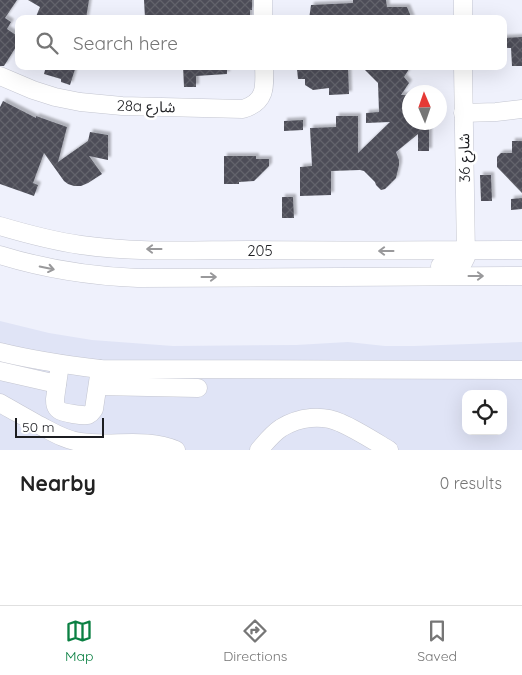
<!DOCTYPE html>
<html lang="en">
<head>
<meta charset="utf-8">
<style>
  :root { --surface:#fff; --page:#f6f6f6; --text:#222; --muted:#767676; --line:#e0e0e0; --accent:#0b8043 }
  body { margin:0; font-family:Quicksand,"Noto Sans Arabic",sans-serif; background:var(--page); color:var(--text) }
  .controls { position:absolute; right:15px; bottom:15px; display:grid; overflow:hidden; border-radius:10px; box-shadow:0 5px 20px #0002 }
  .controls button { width:45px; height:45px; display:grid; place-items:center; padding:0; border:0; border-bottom:1px solid var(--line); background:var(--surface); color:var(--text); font:25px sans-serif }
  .compass { position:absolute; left:402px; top:85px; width:45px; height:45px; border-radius:50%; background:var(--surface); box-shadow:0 5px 20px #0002; rotate:358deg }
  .scale { position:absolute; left:15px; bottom:12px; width:89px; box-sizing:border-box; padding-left:5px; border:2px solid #1c1d21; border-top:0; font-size:14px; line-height:18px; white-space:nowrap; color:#1c1d21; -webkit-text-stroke:4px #fff; paint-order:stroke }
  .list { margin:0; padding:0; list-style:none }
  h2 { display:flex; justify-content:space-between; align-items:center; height:65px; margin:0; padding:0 20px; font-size:21px }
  h2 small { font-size:16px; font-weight:400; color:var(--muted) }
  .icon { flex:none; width:28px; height:28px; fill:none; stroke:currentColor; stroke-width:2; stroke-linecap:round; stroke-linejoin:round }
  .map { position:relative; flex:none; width:522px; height:450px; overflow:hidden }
  .search { position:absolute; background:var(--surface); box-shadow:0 5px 20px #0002; left:15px; right:15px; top:15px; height:55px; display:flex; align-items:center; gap:12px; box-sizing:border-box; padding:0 18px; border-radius:10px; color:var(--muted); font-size:19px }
  .sheet { height:155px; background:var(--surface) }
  nav { display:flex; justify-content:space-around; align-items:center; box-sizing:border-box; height:70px; border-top:1px solid var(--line); background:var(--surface); font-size:14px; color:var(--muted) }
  nav a { display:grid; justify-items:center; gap:2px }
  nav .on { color:var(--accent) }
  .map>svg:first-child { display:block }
  .built { fill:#e0e4f6; fill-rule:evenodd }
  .building { fill:url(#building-cross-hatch); filter:url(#shadow) }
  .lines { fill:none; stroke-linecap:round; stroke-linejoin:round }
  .minor-casing { stroke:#c3c5d0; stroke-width:19 }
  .minor { stroke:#fff; stroke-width:18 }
  .oneway { stroke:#99999b }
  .labels { text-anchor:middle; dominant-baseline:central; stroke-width:5; stroke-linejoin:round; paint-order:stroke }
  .street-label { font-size:15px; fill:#1c1d21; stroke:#fff }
</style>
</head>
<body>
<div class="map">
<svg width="522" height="450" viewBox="0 0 522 450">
  <defs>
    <pattern id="building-cross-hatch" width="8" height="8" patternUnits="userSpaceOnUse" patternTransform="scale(1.25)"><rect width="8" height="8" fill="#4d4e58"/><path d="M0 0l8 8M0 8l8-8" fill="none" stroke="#63646c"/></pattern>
    <filter id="shadow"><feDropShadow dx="3" dy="-3" stdDeviation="1" flood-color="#0004"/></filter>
  </defs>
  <rect width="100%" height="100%" fill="#eff1fc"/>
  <path class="built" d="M 0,321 L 49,333 L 92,340 L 173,346 L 296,345 L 348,342 L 385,346 L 414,346 L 522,342 L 522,450 L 0,450 ZM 466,394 L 503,394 L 503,431 L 466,431 Z"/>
  <g class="building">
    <path d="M 0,0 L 17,0 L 5,18 L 11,22 L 7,29 L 19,37 L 19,42 L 4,66 L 0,66 Z"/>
    <path d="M 28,0 L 89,0 L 86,19 L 35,19 L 40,7 Z"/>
    <path d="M 144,0 L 252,0 L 252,10 L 250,10 L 250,19 L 145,18 Z"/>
    <path d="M 353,0 L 386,0 L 387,7 L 407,7 L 412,19 L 309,19 L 311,5 L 353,3 Z"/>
    <path d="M 522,37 L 522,66 L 512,66 L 511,48 L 503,48 L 503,38 Z"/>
    <path d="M 46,66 L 76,66 L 70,85 L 61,82 L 61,79 L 44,74 Z"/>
    <path d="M 183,66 L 227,66 L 227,74 L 196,76 L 196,87 L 184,87 Z"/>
    <path d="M 304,66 L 348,66 L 349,94 L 329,95 L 329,88 L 313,90 L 305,85 L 305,79 L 298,79 L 297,69 L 304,69 Z"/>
    <path d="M 361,66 L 411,66 L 404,77 L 409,83 L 401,95 L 410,95 L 410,122 L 418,122 L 418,127 L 429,127 L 429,151 L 418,151 L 418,134 L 396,152 L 399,160 L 399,165 L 396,178 L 385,189 L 381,190 L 376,185 L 375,182 L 364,171 L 360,170 L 331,171 L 331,195 L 300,196 L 300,167 L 312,166 L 310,128 L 336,127 L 336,116 L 358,116 L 358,153 L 390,122 L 366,123 L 366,113 L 379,112 L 378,83 Z"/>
    <path d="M 3,101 L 36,118 L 36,116 L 67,127 L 58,162 L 88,141 L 90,132 L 108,135 L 108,160 L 89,156 L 102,174 L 88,183 L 81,186 L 74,186 L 68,184 L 64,181 L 44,153 L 33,183 L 38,185 L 34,196 L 0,184 L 0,107 Z"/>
    <path d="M 303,120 L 303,130 L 284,131 L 284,121 Z"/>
    <path d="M 512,141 L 522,141 L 522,193 L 497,167 L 497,157 L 501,153 L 512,153 Z"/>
    <path d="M 224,156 L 256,156 L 256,159 L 269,159 L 269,166 L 254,181 L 239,182 L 239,184 L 224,184 Z"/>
    <path d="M 480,175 L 491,175 L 492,201 L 481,201 Z"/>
    <path d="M 282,197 L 293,197 L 294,218 L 282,218 Z"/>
    <path d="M 522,198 L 522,209 L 511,210 L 511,199 Z"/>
  </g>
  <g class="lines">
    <defs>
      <g id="minor">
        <path d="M 263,0 L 263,19"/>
        <path d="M 463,19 L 463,0"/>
        <path d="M 0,76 L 33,90 L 55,97 L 80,102 L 122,106 L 243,109 C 266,102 265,87 264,66"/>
        <path d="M 463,113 L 496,112 L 522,109"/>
        <path d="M 0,226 C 27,234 54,241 81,245 C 136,253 193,250 248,250 C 340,251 431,250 522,250"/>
        <path d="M 0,255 C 45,269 90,276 138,278 L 522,276"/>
        <path d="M 440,266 L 461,265 L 463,263 L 466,257 L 463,66"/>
        <path d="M 0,352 C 33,360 66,365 100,369 L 522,370"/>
        <path d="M 60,364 L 55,399 C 55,403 55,407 59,410 C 63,413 83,416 88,415 C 92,413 92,412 94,409 L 100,369"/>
        <path d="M 0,371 L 57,384"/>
        <path d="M 98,386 L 198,388"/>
        <path d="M 0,403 C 12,410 25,417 37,424 C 51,431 64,440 80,442 C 112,447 145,437 176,450"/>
        <path d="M 259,450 C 266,442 272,434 281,428 C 299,417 322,414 341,423 C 357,430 374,441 389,450"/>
      </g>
    </defs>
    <use href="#minor" class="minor-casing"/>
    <use href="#minor" class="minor"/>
  </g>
  <defs><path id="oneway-shaft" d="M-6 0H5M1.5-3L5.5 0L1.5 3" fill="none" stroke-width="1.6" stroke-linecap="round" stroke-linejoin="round" transform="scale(1.25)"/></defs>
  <g class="oneway">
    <use href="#oneway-shaft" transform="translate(154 249) rotate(-180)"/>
    <use href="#oneway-shaft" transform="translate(386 251) rotate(-180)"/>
    <use href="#oneway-shaft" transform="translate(47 268) rotate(12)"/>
    <use href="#oneway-shaft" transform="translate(476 276)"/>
    <use href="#oneway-shaft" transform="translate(209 277)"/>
  </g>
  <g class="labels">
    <g class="street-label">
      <text transform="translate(146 106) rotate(2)">28a شارع</text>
      <text transform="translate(464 158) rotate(-91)">شارع 36</text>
      <text x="260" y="250">205</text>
    </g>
  </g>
</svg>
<div class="controls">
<button><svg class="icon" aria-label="locate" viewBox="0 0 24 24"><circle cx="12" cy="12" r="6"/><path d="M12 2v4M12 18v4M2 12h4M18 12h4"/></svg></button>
</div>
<svg class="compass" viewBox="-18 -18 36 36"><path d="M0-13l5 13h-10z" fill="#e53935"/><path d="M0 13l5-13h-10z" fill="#767676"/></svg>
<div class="scale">50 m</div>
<div class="search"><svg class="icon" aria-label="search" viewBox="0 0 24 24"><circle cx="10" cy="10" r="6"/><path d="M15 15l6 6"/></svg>Search here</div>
</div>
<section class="sheet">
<h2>Nearby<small>0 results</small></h2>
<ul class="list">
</ul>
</section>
<nav>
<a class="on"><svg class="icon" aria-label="map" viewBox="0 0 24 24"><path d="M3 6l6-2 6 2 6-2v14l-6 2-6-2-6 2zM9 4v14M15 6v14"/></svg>Map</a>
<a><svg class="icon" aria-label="directions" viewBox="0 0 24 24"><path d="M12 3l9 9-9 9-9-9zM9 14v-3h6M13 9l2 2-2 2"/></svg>Directions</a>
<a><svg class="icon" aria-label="saved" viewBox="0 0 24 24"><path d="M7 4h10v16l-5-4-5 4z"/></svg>Saved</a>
</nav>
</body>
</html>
